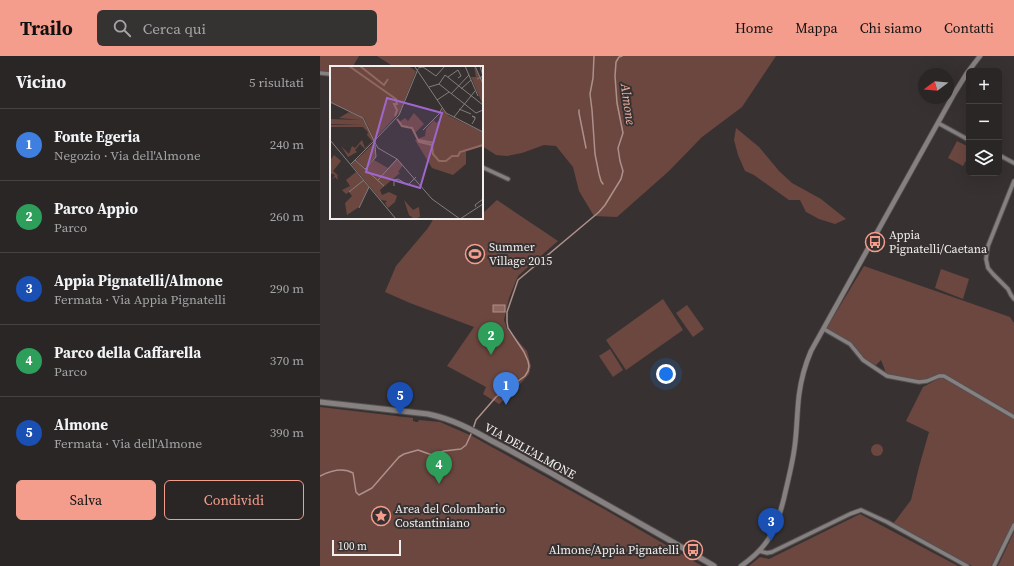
<!DOCTYPE html>
<html lang="it">
<head>
<meta charset="utf-8">
<style>
  :root { --surface:#292625; --page:#353232; --text:#f1f3f6; --muted:#a5a5a7; --line:#454342; --accent:#f49d8c }
  body { margin:0; font-family:"Source Serif 4",serif; background:var(--page); color:var(--text) }
  .controls { position:absolute; right:12px; top:12px; display:grid; overflow:hidden; border-radius:6px; box-shadow:0 4px 16px #0002 }
  .controls button { width:36px; height:36px; display:grid; place-items:center; padding:0; border:0; border-bottom:1px solid var(--line); background:var(--surface); color:var(--text); font:20px sans-serif }
  .compass { position:absolute; left:598px; top:12px; width:36px; height:36px; border-radius:50%; background:var(--surface); box-shadow:0 4px 16px #0002; rotate:254deg }
  .scale { position:absolute; left:12px; bottom:10px; width:69px; box-sizing:border-box; padding-left:4px; border:2px solid #f2efef; border-top:0; font-size:11px; line-height:14px; white-space:nowrap; color:#f2efef; -webkit-text-stroke:3px #373231; paint-order:stroke }
  .you { position:absolute; left:346px; top:318px; width:14px; height:14px; margin:-10px; border:3px solid #fff; border-radius:50%; background:#1a73e8; box-shadow:0 0 0 6px #1a73e833 }
  .badge { display:grid; place-items:center; width:26px; height:26px; border-radius:50%; background:var(--accent); color:#fff; font-size:13px; font-weight:700 }
  .pin { position:absolute; translate:-50% -33px; filter:drop-shadow(0 1px 2px #0008) }
  .pin::after { content:''; position:absolute; top:21px; width:14px; height:12px; background:inherit; clip-path:polygon(0 0,100% 0,50% 100%) }
  .list { margin:0; padding:0; list-style:none }
  h2 { display:flex; justify-content:space-between; align-items:center; height:52px; margin:0; padding:0 16px; font-size:17px }
  h2 small { font-size:13px; font-weight:400; color:var(--muted) }
  .list li { display:grid; grid-template-columns:26px 1fr auto; gap:12px; align-items:center; box-sizing:border-box; height:72px; padding:0 16px; border-top:1px solid var(--line) }
  .list b { display:block; font-size:15px; white-space:nowrap }
  .list p { margin:0; font-size:13px; white-space:nowrap; color:var(--muted) }
  .list em { font-size:13px; font-style:normal; color:var(--muted) }
  .actions { display:flex; gap:8px; padding:12px 16px }
  .actions a { flex:1; padding:9px 0; border:1px solid var(--accent); border-radius:6px; text-align:center; font-size:14px; color:var(--accent) }
  .actions .main { background:var(--accent); color:#111 }
  .icon { flex:none; width:22px; height:22px; fill:none; stroke:currentColor; stroke-width:2; stroke-linecap:round; stroke-linejoin:round }
  .map { position:relative; flex:none; width:694px; height:510px; overflow:hidden }
  header { display:flex; align-items:center; gap:24px; box-sizing:border-box; height:56px; padding:0 20px; background:var(--accent); color:#111 }
  header strong { font-size:19px }
  nav { display:flex; gap:22px; margin-inline-start:auto; font-size:14px }
  .search { width:280px; height:36px; background:var(--page); display:flex; align-items:center; gap:10px; box-sizing:border-box; padding:0 14px; border-radius:6px; color:var(--muted); font-size:15px }
  main { display:flex }
  aside { flex:1; background:var(--surface) }
  .map>svg:first-child { display:block }
  .green { fill:#6b4740 }
  .water { fill:#906860; stroke:#ad908b }
  .lines { fill:none; stroke-linecap:round; stroke-linejoin:round }
  .stream { stroke:#ad908b; stroke-width:1.5 }
  .minor-casing { stroke:#555151; stroke-width:5.5 }
  .tertiary-casing { stroke:#555151; stroke-width:6 }
  .secondary-casing { stroke:#555151; stroke-width:7 }
  .minor { stroke:#868180; stroke-width:3.5 }
  .tertiary { stroke:#868180; stroke-width:4.5 }
  .secondary { stroke:#868180; stroke-width:5 }
  .labels { text-anchor:middle; dominant-baseline:central; stroke-width:4; stroke-linejoin:round; paint-order:stroke }
  .poi-label { font-size:12px; fill:#f2efef; stroke:#373231; text-anchor:start }
  .street-label { font-size:12px; fill:#f2efef; stroke:#373231 }
  .water-label { font-size:13px; font-style:italic; fill:#f2aea0; stroke:#373231 }
  .inset-river { fill:none; stroke:#906860; stroke-width:2 }
  .inset-road { fill:none; stroke:#827e7d; stroke-width:1 }
  .view { fill:#9f66cd; fill-opacity:0.15; stroke:#9f66cd; stroke-width:2 }
  .inset-edge { fill:none; stroke:#f2efef; stroke-width:2 }
</style>
</head>
<body>
<header>
<strong>Trailo</strong>
<div class="search"><svg class="icon" aria-label="search" viewBox="0 0 24 24"><circle cx="10" cy="10" r="6"/><path d="M15 15l6 6"/></svg>Cerca qui</div>
<nav><a>Home</a><a>Mappa</a><a>Chi siamo</a><a>Contatti</a></nav>
</header>
<main>
<aside>
<h2>Vicino<small>5 risultati</small></h2>
<ul class="list">
<li><span class="badge" style="background:#3f7fe0">1</span><div><b>Fonte Egeria</b><p>Negozio · Via dell'Almone</p></div><em>240 m</em></li>
<li><span class="badge" style="background:#2e9e5b">2</span><div><b>Parco Appio</b><p>Parco</p></div><em>260 m</em></li>
<li><span class="badge" style="background:#1a4fb4">3</span><div><b>Appia Pignatelli/Almone</b><p>Fermata · Via Appia Pignatelli</p></div><em>290 m</em></li>
<li><span class="badge" style="background:#2e9e5b">4</span><div><b>Parco della Caffarella</b><p>Parco</p></div><em>370 m</em></li>
<li><span class="badge" style="background:#1a4fb4">5</span><div><b>Almone</b><p>Fermata · Via dell'Almone</p></div><em>390 m</em></li>
</ul>
<div class="actions"><a class="main">Salva</a><a>Condividi</a></div>
</aside>
<div class="map">
<svg width="694" height="510" viewBox="0 0 694 510">
  <rect width="100%" height="100%" fill="#373231"/>
  <g class="green">
    <path d="M 0,0 L 39,0 L 33,10 L 28,11 L 11,11 L 11,16 L 0,15 Z"/>
    <path d="M 57,0 L 456,0 L 422,51 L 382,81 L 349,115 L 297,161 L 274,160 L 259,135 L 253,111 L 236,90 L 224,89 L 202,97 L 187,100 L 176,99 L 162,90 L 162,11 L 74,11 Z"/>
    <path d="M 416,72 L 439,91 L 459,115 L 472,127 L 501,143 L 526,163 L 515,168 L 499,163 L 486,156 L 480,144 L 469,144 L 434,119 L 425,115 L 418,99 L 414,84 Z"/>
    <path d="M 637,85 L 649,91 L 649,99 L 643,110 L 628,102 Z"/>
    <path d="M 177,144 L 238,185 L 198,220 L 189,242 L 184,264 L 187,273 L 207,295 L 211,310 L 209,318 L 193,336 L 179,348 L 163,338 L 166,331 L 127,310 L 154,271 L 90,247 L 65,236 L 76,210 L 108,172 L 114,162 L 162,162 L 162,158 Z"/>
    <path d="M 544,210 L 690,261 L 694,267 L 694,466 L 671,510 L 652,510 L 573,468 L 591,444 L 599,411 L 609,376 L 586,365 L 603,331 L 622,321 L 609,324 L 594,325 L 567,320 L 563,309 L 561,304 L 555,310 L 540,300 L 534,289 L 506,273 Z"/>
    <path d="M 621,213 L 649,223 L 643,243 L 615,232 Z"/>
    <path d="M 343,243 L 363,274 L 306,314 L 286,284 Z"/>
    <path d="M 367,249 L 384,273 L 373,281 L 356,257 Z"/>
    <path d="M 290,293 L 303,314 L 293,321 L 279,300 Z"/>
    <path d="M 0,351 L 93,362 L 93,365 L 96,366 L 98,366 L 99,364 L 120,366 L 152,380 L 284,453 L 382,510 L 0,510 Z"/>
    <circle cx="557" cy="394" r="6"/>
    <path d="M 540,458 L 638,510 L 429,510 L 440,501 L 449,503 Z"/>
    <path d="M 694,476 L 694,510 L 678,510 Z"/>
  </g>
  <rect class="water" x="173" y="249" width="12" height="7"/>
  <g class="lines">
    <g class="stream">
      <path d="M 274,0 L 273,22 L 270,38 L 272,54 L 275,98 L 279,118 L 281,125 L 283,128"/>
      <path d="M 259,54 L 259,57 L 266,92"/>
      <path d="M 153,373 L 156,364 L 176,341 L 205,320 L 208,315 L 209,310 L 208,305 L 204,296 L 188,272 L 187,266 L 187,256 L 198,224 L 279,156 L 285,149 L 301,123 L 303,115 L 300,105 L 298,92 L 303,77 L 297,47 L 295,20 L 296,6 L 299,1 L 302,0"/>
      <path d="M 0,420 C 10,415 23,411 33,417 L 36,436 L 39,439 L 52,432 L 79,401 L 84,398 L 98,394 L 112,399 L 124,395 L 141,393 L 146,389 L 152,376"/>
    </g>
    <defs>
      <g id="minor">
        <path d="M 0,17 L 10,18 L 11,19"/>
        <path d="M 618,67 L 649,84"/>
        <path d="M 679,99 L 694,107"/>
        <path d="M 162,111 L 188,123"/>
        <path d="M 694,125 L 668,190 L 666,203 L 668,212 L 673,218 L 688,233 L 691,239 L 694,243"/>
        <path d="M 504,273 L 530,288 L 543,304 L 567,320 L 599,326 L 607,325 L 619,320 L 624,320 L 694,361"/>
        <path d="M 439,495 L 447,497 L 452,496 L 530,458 L 541,454 L 567,466 L 647,510"/>
        <path d="M 674,510 L 694,469"/>
      </g>
      <path id="tertiary" d="M 421,510 C 434,501 445,491 452,477 C 458,466 461,454 464,442 C 468,424 473,406 475,388 C 477,372 477,356 479,339 C 481,324 485,309 491,295 L 634,38 L 647,17 L 660,0"/>
      <path id="secondary" d="M 0,346 L 108,358 C 132,363 151,373 172,385 C 192,395 211,406 231,417 C 285,448 340,478 394,510"/>
    </defs>
    <use href="#minor" class="minor-casing"/>
    <use href="#tertiary" class="tertiary-casing"/>
    <use href="#secondary" class="secondary-casing"/>
    <use href="#minor" class="minor"/>
    <use href="#tertiary" class="tertiary"/>
    <use href="#secondary" class="secondary"/>
  </g>
  <defs>
    <symbol id="bus-ring" viewBox="-11 -11 22 22"><circle r="9.5" fill="#373231" stroke="#f49d8c" stroke-width="1.5"/><path d="M-5-6H5V4H4V6H2V4H-2V6H-4V4H-5ZM-3.5-4V0h7V-4ZM-3.5 1.2v1.5H-2V1.2ZM2 1.2v1.5H3.5V1.2Z" fill="#f49d8c"/></symbol>
    <symbol id="stadium-ring" viewBox="-11 -11 22 22"><circle r="9.5" fill="#373231" stroke="#f49d8c" stroke-width="1.5"/><path d="M0-5a6.5 5 0 1 0 0 10a6.5 5 0 1 0 0-10ZM-3.5-1.8h7v3.6h-7Z" fill="#f49d8c"/></symbol>
    <symbol id="sight-ring" viewBox="-11 -11 22 22"><circle r="9.5" fill="#373231" stroke="#f49d8c" stroke-width="1.5"/><path d="M0-6L1.8-2.2L6-1.7L2.9 1.2L3.7 5.4L0 3.3L-3.7 5.4L-2.9 1.2L-6-1.7L-1.8-2.2Z" fill="#f49d8c"/></symbol>
  </defs>
  <g fill-rule="evenodd">
    <use href="#bus-ring" x="544" y="175" width="22" height="22"/>
    <use href="#stadium-ring" x="144" y="187" width="22" height="22"/>
    <use href="#sight-ring" x="50" y="449" width="22" height="22"/>
    <use href="#bus-ring" x="362" y="483" width="22" height="22"/>
  </g>
  <g class="labels">
    <g class="poi-label">
      <text x="569" y="179">Appia<tspan x="569" dy="14">Pignatelli/Caetana</tspan></text>
      <text x="169" y="191">Summer<tspan x="169" dy="14">Village 2015</tspan></text>
      <text x="75" y="453">Area del Colombario<tspan x="75" dy="14">Costantiniano</tspan></text>
      <text x="359" y="494" text-anchor="end">Almone/Appia Pignatelli</text>
    </g>
    <g class="street-label">
      <text transform="translate(210 395) rotate(29)">VIA DELL'ALMONE</text>
    </g>
    <g class="water-label">
      <text transform="translate(308 48) rotate(82)">Almone</text>
    </g>
  </g>
  <g transform="translate(10 10)">
    <rect width="153" height="153" fill="#373231"/>
    <path d="M 0,0 L 78,0 L 86,5 L 70,46 L 35,83 L 30,78 L 25,84 L 27,86 L 18,91 L 11,80 L 19,88 L 22,80 L 25,82 L 32,74 L 35,82 L 42,75 L 37,69 L 38,66 L 33,61 L 0,61 L 0,59 L 33,59 L 0,58 L 0,53 L 31,54 L 9,52 L 19,46 L 32,51 L 43,71 L 34,52 L 0,36 ZM 144,0 L 150,11 L 153,10 L 152,37 L 141,11 L 146,11 ZM 112,43 L 119,50 L 153,66 L 153,80 L 136,85 L 136,98 L 123,109 L 102,102 L 85,74 L 95,70 L 96,63 L 104,54 L 106,57 L 111,53 ZM 84,47 L 94,58 L 85,67 L 80,60 L 72,61 L 69,56 L 75,52 L 78,55 ZM 44,77 L 46,91 L 35,102 L 26,94 ZM 4,89 L 11,95 L 3,105 L 10,111 L 7,109 L 8,114 L 5,111 L 2,114 L 5,109 L 0,107 L 0,95 ZM 67,93 L 73,99 L 68,106 L 70,107 L 50,124 L 52,129 L 59,126 L 67,130 L 65,136 L 58,142 L 55,137 L 57,135 L 51,134 L 21,98 L 25,94 L 36,103 L 44,94 L 58,102 ZM 26,106 L 39,121 L 29,141 L 17,149 L 15,137 L 22,130 L 19,126 L 16,128 L 12,124 L 20,120 L 16,114 ZM 74,134 L 83,144 L 89,141 L 90,151 L 84,153 L 79,149 Z" fill="#6b4740"/>
    <path class="inset-river" d="M 19,0 L 66,33 L 67,38 L 64,38 L 67,44 L 65,50M 30,0 L 54,19 L 58,13M 67,53 L 72,60 L 82,62 L 89,76 L 102,79 L 103,88 L 109,95 L 116,95 L 122,90 L 128,90 L 130,86 L 153,79M 89,74 L 104,77"/>
    <path class="inset-road" d="M 135,0 L 148,30M 145,0 L 153,18M 85,1 L 116,47 L 153,66M 88,2 L 93,1 L 106,10 L 115,0M 118,11 L 128,4 L 131,10 L 128,12M 147,13 L 153,10 L 150,0M 109,18 L 115,9 L 153,39M 99,21 L 109,18 L 146,47 L 153,44M 131,23 L 141,14M 121,28 L 139,9M 107,34 L 119,26M 0,36 L 33,52 L 44,75 L 69,49 L 88,3M 129,43 L 141,48M 124,51 L 145,25M 142,58 L 145,53 L 145,51 L 142,50 L 145,52M 93,64 L 109,48 L 112,42M 0,74 L 66,153M 44,75 L 48,82 L 67,93 L 102,133 L 130,153M 25,94 L 54,120M 21,98 L 44,75M 35,103 L 46,91 L 45,79M 48,114 L 67,93M 64,120 L 64,114 L 68,113 L 78,119 L 86,111M 19,126 L 34,114M 146,141 L 145,139 L 153,133M 29,142 L 39,121M 130,153 L 153,138"/>
    <path class="view" d="M 57,32 L 112,47 L 90,122 L 36,106 Z"/>
    <rect width="153" height="153" class="inset-edge"/>
  </g>
</svg>
<div class="controls">
<button>+</button>
<button>−</button>
<button><svg class="icon" aria-label="layers" viewBox="0 0 24 24"><path d="M12 4l9 5-9 5-9-5zM3 14l9 5 9-5"/></svg></button>
</div>
<svg class="compass" viewBox="-18 -18 36 36"><path d="M0-13l5 13h-10z" fill="#e53935"/><path d="M0 13l5-13h-10z" fill="#a5a5a7"/></svg>
<div class="scale">100 m</div>
<div class="you"></div>
<div class="pin badge" style="left:186px;top:349px;background:#3f7fe0">1</div>
<div class="pin badge" style="left:171px;top:299px;background:#2e9e5b">2</div>
<div class="pin badge" style="left:451px;top:485px;background:#1a4fb4">3</div>
<div class="pin badge" style="left:119px;top:428px;background:#2e9e5b">4</div>
<div class="pin badge" style="left:80px;top:359px;background:#1a4fb4">5</div>
</div>
</main>
</body>
</html>
